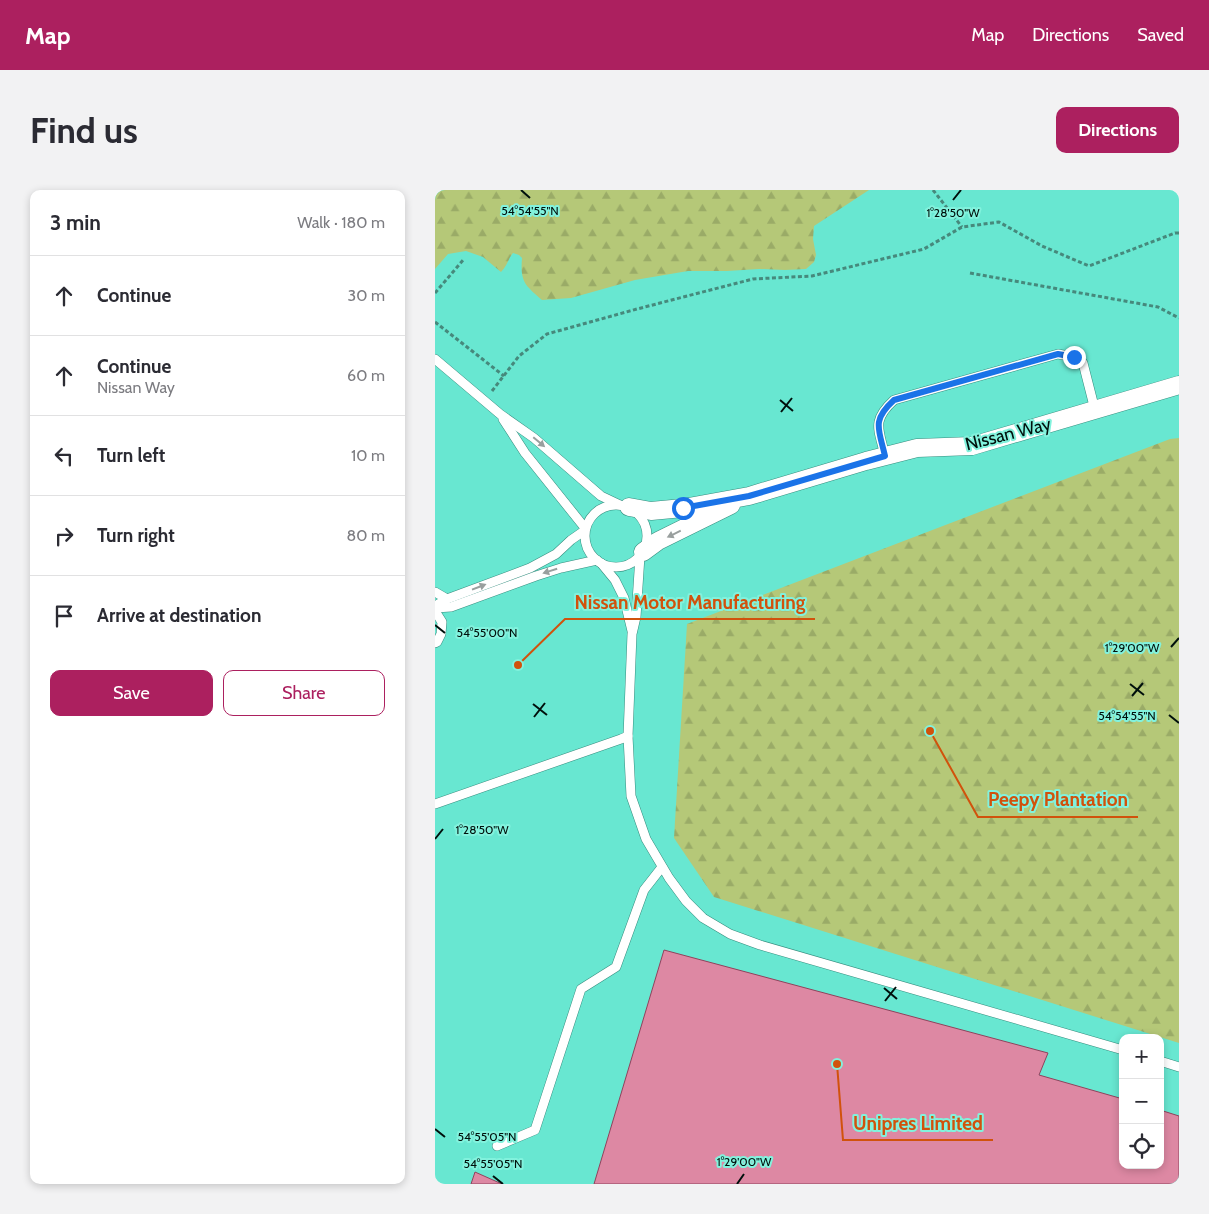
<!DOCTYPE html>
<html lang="en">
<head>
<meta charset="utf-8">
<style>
  :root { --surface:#fff; --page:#f2f2f3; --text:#2b2b33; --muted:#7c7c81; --line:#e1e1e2; --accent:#ac205f }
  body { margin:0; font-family:Cabin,sans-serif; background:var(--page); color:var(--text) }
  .controls { position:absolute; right:15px; bottom:15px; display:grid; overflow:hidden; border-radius:10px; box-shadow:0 2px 8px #0003 }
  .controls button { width:45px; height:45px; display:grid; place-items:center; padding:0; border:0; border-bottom:1px solid var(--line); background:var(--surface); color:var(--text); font:25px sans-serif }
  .stop { position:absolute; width:15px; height:15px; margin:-11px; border:4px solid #1a73e8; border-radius:50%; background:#fff }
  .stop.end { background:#1a73e8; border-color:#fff; box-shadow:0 1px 5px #0008 }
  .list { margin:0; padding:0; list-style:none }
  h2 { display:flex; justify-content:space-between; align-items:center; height:65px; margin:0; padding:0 20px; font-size:21px }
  h2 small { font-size:16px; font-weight:400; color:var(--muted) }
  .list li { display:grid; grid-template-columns:32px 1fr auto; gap:15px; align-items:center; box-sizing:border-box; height:80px; padding:0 20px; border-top:1px solid var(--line) }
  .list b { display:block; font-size:19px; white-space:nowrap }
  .list p { margin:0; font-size:16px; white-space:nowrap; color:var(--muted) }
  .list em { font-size:16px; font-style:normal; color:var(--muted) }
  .actions { display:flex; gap:10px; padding:15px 20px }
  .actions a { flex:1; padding:11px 0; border:1px solid var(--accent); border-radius:10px; text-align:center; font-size:18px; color:var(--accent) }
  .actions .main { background:var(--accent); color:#fff }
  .icon { flex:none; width:28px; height:28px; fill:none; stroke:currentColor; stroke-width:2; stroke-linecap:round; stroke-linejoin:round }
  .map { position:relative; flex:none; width:744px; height:994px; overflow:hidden; border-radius:10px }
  header { display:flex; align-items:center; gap:30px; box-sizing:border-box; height:70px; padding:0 25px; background:var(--accent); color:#fff }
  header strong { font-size:24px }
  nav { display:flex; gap:28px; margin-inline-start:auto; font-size:18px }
  .intro { display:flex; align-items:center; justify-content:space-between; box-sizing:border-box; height:120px; padding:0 30px }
  h1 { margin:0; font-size:35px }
  .button { padding:12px 22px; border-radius:10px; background:var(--accent); color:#fff; font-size:18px; font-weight:700 }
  main { display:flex; gap:30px; padding:0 30px }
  aside { flex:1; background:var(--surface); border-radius:10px; box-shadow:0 2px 8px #0003 }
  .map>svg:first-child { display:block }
  .built { fill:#68e7d1; fill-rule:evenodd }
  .forest { fill:url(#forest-firs) }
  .building { fill:#dd88a3; stroke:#8f425c }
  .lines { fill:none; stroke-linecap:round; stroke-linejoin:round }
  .service-casing { stroke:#358d7e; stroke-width:10 }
  .minor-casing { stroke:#358d7e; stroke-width:19 }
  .path { stroke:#46897c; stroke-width:3; stroke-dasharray:4 2.5; stroke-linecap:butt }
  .service { stroke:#fff; stroke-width:9 }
  .minor { stroke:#fff; stroke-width:18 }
  .oneway { fill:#999f9e }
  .route { stroke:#1a73e8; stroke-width:6 }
  .ticks { fill:none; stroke:#00100c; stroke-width:2 }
  .labels { text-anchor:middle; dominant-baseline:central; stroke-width:4; stroke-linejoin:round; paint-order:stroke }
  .street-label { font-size:18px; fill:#00100c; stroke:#82f2dd }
  .ticks-label { font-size:12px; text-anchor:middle; fill:#00100c; stroke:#82f2dd; stroke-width:4; stroke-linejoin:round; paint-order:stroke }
  .leader { fill:none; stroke:#d1520c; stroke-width:2 }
  .callout-dot { fill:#d1520c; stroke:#82f2dd; stroke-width:2 }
  .callout-label { font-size:19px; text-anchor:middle; font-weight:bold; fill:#d1520c; stroke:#82f2dd; stroke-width:4; stroke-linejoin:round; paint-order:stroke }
</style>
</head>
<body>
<header>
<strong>Map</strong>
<nav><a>Map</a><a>Directions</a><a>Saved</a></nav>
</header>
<div class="intro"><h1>Find us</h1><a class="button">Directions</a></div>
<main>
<aside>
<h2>3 min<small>Walk · 180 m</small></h2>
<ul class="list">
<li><svg class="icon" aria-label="ahead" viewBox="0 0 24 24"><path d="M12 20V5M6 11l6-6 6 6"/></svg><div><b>Continue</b></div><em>30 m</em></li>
<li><svg class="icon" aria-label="ahead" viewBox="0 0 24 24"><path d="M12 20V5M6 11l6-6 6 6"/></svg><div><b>Continue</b><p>Nissan Way</p></div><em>60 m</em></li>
<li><svg class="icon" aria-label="left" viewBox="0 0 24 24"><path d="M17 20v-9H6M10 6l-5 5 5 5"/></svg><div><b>Turn left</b></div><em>10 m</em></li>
<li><svg class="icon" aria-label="right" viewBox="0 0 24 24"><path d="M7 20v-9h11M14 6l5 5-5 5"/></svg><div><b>Turn right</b></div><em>80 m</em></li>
<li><svg class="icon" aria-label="arrive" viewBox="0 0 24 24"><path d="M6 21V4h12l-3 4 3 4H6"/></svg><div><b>Arrive at destination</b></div></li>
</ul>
<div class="actions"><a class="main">Save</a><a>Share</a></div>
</aside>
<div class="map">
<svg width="744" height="994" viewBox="0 0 744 994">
  <defs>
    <pattern id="forest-firs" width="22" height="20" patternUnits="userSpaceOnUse" patternTransform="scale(1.25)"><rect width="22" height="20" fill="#b5c878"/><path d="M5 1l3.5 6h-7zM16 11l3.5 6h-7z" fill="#9aab67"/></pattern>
  </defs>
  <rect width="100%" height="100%" fill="#82f2dd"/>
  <path class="built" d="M 0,0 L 744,0 L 744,994 L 0,994 ZM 688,848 L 725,848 L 725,975 L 688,975 Z"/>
  <g class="forest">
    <path d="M 7,0 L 434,0 L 379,36 L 378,49 L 381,65 L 379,72 L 371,79 L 350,80 L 324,79 L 292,81 L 253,81 L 200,90 L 136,108 L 107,110 C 90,95 85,92 87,68 L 84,65 L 78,63 C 73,69 72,76 66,82 L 48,67 L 31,61 L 13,64 L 0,79 L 0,2 Z"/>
    <path d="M 744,248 L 744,853 L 279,707 L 239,648 L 252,434 L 735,249 Z"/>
  </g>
  <g class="building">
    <path d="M 229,760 L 613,863 L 604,885 L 688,909 L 688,975 L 725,975 L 725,920 L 744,926 L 744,994 L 159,994 Z"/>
    <path d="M 40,982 L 67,994 L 36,994 Z"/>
  </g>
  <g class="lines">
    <defs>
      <g id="service">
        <path d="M 0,169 L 65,224 L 99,248 L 166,306 L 185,315"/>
        <path d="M 68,229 L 90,263 L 150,338"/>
        <path d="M 450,266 C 444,239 436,231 459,210 L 623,164 L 639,167 L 648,173 L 660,220"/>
        <circle cx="181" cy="346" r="31"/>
        <path d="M 205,366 L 201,427 L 197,444 L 193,546 L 196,606 L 211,649 L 234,688 L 251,711 L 268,728 L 295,744 L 325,755 L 688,860"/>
        <path d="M 166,373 L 180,390 L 189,408 L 197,441"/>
        <path d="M 0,402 L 12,409"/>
        <path d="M 0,416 L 12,409 L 95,378 L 121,364 L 136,350 L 149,341"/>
        <path d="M 0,418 L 16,417 L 101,386 L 126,378 L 162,370"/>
        <path d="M 0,421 L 7,432 L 6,444 L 2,452 L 0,453"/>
        <path d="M 0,614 L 186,549 L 193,546"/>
        <path d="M 725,871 L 744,877"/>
        <path d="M 62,956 L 100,940 L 146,799 L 181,777 L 209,700 L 227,677"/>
      </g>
      <g id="minor">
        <path d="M 194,317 L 216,321 L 248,318 L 314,306 L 431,271 L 482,258 L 537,256 L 744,195"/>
        <path d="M 208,362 L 223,351 L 296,315"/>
      </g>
    </defs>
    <use href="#service" class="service-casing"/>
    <use href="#minor" class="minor-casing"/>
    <g class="path">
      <path d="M 498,0 L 527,37"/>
      <path d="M 535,83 L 723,117 L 744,128"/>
      <path d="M 0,103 L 29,69"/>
      <path d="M 0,132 L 69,186"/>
      <path d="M 57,201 L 84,166 L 112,144 L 202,119 L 318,89 L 377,86 L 489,59 L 527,37 L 564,32 L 607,56 L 654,76 L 740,43 L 744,43"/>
    </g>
    <use href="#service" class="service"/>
    <use href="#minor" class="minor"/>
  </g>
  <defs><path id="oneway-solid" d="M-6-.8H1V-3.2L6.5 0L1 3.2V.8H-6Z" transform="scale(1.25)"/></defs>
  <g class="oneway">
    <use href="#oneway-solid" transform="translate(104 252) rotate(40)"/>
    <use href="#oneway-solid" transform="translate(239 344) rotate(154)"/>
    <use href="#oneway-solid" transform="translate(115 381) rotate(163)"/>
    <use href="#oneway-solid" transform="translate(44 397) rotate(-21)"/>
  </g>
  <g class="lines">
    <path class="route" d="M 248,318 L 314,306 L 450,266 C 444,239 436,231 459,210 L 623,164 L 639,167"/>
  </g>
  <path class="ticks" d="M 86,0 L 95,8M 518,10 L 526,0M 345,210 L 358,221M 346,222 L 357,208M 0,435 L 10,443M 736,457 L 744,448M 695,494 L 709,505M 697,506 L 708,493M 98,514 L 112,525M 734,525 L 744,533M 99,527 L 110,513M 0,649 L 8,639M 449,798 L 462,809M 450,811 L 461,797M 0,939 L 10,947M 58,986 L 68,994M 302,994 L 309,984"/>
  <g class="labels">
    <g class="street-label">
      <text transform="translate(573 244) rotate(-14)">Nissan Way</text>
    </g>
  </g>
  <g class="ticks-label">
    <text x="95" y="25">54°54'55"N</text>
    <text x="518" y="27">1°28'50"W</text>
    <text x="52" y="447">54°55'00"N</text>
    <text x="697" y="462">1°29'00"W</text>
    <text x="692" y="530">54°54'55"N</text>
    <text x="47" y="644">1°28'50"W</text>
    <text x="52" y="951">54°55'05"N</text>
    <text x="309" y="976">1°29'00"W</text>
    <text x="58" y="978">54°55'05"N</text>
  </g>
  <path class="leader" d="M83 475L130 429H380M495 541L543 627H703M402 874L408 950H558"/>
  <g class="callout-dot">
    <circle cx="83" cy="475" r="5"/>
    <circle cx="495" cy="541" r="5"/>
    <circle cx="402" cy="874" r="5"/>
  </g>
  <g class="callout-label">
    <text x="255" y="419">Nissan Motor Manufacturing</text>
    <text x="623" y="616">Peepy Plantation</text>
    <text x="483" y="940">Unipres Limited</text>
  </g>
</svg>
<div class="controls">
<button>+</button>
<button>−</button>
<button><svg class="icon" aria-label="locate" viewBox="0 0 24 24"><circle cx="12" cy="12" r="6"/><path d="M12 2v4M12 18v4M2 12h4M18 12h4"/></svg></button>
</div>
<div class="stop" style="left:248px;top:318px"></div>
<div class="stop end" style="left:639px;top:167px"></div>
</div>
</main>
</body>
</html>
